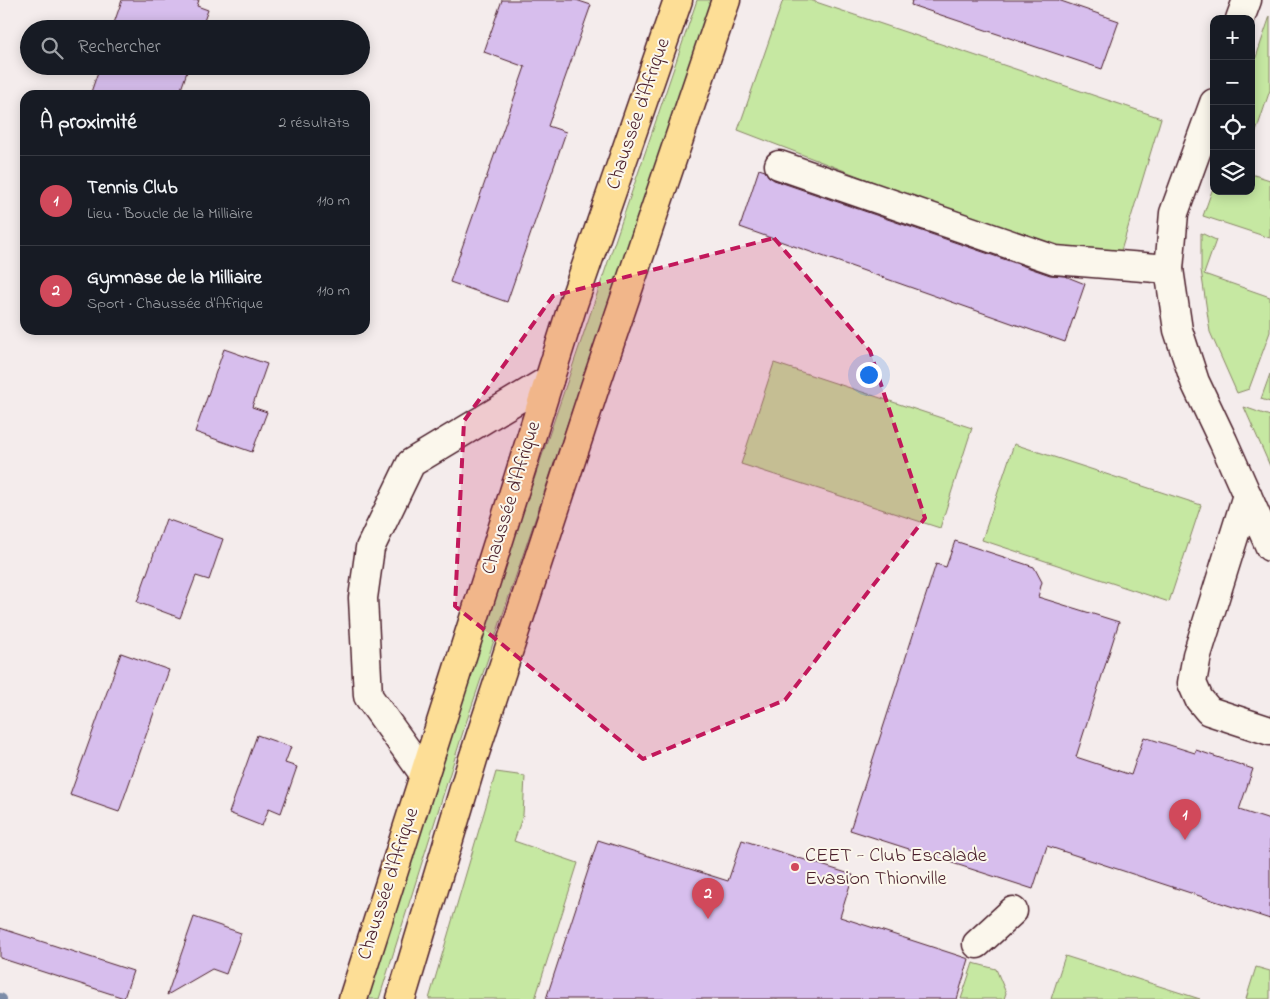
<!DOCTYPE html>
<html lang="fr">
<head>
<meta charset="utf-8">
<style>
  :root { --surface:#171b24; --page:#20242c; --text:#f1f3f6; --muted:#9ea1a6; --line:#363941; --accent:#d1495b }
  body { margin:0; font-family:"Indie Flower",sans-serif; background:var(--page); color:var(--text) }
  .controls { position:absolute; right:15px; top:15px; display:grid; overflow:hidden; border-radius:10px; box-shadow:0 2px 12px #0003 }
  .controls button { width:45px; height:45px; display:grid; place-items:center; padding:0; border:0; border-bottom:1px solid var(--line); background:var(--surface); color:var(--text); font:25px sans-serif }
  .you { position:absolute; left:868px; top:374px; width:18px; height:18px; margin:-12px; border:4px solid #fff; border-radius:50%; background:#1a73e8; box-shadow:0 0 0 8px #1a73e833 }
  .badge { display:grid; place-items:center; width:32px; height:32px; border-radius:50%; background:var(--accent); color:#fff; font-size:16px; font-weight:700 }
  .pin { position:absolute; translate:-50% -41px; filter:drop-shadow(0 1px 2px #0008) }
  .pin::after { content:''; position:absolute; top:26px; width:18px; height:15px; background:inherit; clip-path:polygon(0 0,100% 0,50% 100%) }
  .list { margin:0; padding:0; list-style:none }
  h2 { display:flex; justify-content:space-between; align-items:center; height:65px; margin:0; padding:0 20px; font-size:21px }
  h2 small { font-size:16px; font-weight:400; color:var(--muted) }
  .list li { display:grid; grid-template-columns:32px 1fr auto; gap:15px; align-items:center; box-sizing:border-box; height:90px; padding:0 20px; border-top:1px solid var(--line) }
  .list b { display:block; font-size:19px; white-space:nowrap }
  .list p { margin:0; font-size:16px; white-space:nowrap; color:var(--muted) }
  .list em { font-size:16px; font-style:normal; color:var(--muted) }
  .icon { flex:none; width:28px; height:28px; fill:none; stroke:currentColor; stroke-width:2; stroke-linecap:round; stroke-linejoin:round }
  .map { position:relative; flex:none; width:1270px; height:999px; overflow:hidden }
  .search { position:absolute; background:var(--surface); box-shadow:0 2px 12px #0003; left:20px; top:20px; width:350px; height:55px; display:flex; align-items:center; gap:12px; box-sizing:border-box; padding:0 18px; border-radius:28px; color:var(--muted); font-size:19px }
  .panel { position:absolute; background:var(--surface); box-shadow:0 2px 12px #0003; left:20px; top:90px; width:350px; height:245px; border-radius:15px }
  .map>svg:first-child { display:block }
  .green { fill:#c6e8a2; stroke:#888466 }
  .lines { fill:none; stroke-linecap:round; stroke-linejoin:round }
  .stream { stroke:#7b8ca8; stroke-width:10 }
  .building { fill:#d7beed; stroke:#4a1f2b }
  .minor-casing { stroke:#4a1f2b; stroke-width:31 }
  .major-casing { stroke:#4a1f2b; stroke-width:31 }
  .minor { stroke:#fbf7ec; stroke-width:28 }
  .major { stroke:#fdde96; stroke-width:28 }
  .marked { fill:#c2185b; fill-opacity:0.2; stroke:#c2185b; stroke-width:4; stroke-dasharray:10 6; stroke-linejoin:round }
  .poi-dot { fill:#d1495b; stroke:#fbf7ec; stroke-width:2 }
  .labels { text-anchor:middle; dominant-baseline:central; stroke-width:4; stroke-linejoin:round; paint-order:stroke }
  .street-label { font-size:20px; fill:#4a1f2b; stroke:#fbf7ec }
  .poi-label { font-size:20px; fill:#4a1f2b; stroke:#fbf7ec; text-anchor:start }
</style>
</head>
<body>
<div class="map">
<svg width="1270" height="999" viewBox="0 0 1270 999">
  <rect width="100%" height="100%" fill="#f4ecec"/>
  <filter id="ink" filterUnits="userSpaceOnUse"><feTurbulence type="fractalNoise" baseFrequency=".02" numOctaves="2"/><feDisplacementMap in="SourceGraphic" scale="10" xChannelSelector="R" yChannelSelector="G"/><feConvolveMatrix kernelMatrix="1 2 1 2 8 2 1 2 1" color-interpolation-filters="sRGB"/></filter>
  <g filter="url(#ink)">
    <g class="green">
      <path d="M 697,0 L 711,0 L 463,732 L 379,999 L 368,999 L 457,706 Z"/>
      <path d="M 783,0 L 810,0 L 1161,118 L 1114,274 L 738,130 Z"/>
      <path d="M 1270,16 L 1270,90 L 1251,147 L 1251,72 Z"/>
      <path d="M 1251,174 L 1270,180 L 1270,238 L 1203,216 L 1214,185 L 1214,191 L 1251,191 Z"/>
      <path d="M 1201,233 L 1216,240 L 1204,274 L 1270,297 L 1270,332 L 1249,389 L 1237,393 L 1210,332 L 1201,270 Z"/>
      <path d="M 774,363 L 972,428 L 940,528 L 741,464 Z"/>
      <path d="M 1270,374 L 1270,402 L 1261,399 Z"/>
      <path d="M 1244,407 L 1270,416 L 1270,466 Z"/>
      <path d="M 1014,444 L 1201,505 L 1169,602 L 982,540 Z"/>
      <path d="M 496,772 L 525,776 L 523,815 L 514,841 L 578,863 L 535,999 L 429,999 Z"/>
      <path d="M 1065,956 L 1200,999 L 1051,999 Z"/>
      <path d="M 973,963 L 996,969 L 1006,993 L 1004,999 L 961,999 Z"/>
      <path d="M 1256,967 L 1270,971 L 1270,999 L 1246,999 Z"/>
    </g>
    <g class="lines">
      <path class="stream" d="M 0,998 L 2,999"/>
    </g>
    <g class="building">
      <path d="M 122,0 L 199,0 L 197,6 L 208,10 L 201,29 L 112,29 Z"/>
      <path d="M 502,0 L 576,0 L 591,5 L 548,126 L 566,132 L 507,302 L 450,282 L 525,67 L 484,52 Z"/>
      <path d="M 912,0 L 1058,0 L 1119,21 L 1102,69 L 911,5 Z"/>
      <path d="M 100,66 L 189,66 L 179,95 L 90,95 Z"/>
      <path d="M 759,169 L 765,171 L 768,176 L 774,180 L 1050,275 L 1065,276 L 1085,284 L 1065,342 L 740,227 Z"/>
      <path d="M 224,349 L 267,364 L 252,407 L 267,412 L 252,452 L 195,432 Z"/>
      <path d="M 166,519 L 223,539 L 209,580 L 196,576 L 180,618 L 137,602 Z"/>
      <path d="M 955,541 L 1034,567 L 1042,582 L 1038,597 L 1119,622 L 1076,757 L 1131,775 L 1144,737 L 1195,753 L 1196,750 L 1253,769 L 1239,810 L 1270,820 L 1270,919 L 1047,846 L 1033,889 L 850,830 L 936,564 L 946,567 Z"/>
      <path d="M 121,653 L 169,670 L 119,812 L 70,795 Z"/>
      <path d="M 257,735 L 291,747 L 285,763 L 297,767 L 281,813 L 269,808 L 262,826 L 229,813 Z"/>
      <path d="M 598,840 L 728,881 L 742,840 L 853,875 L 840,917 L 969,959 L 957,999 L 546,999 Z"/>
      <path d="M 194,917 L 241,933 L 226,974 L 212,969 L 167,995 Z"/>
      <path d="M 0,928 L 133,971 L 124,998 L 0,958 Z"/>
    </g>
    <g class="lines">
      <defs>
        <g id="minor">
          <path d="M 1240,19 L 1247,0"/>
          <path d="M 1214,103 L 1174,213 L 1169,269 L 1178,330 L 1195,382 L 1223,441 L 1270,547"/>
          <path d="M 779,165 L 1055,260 L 1169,269"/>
          <path d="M 1247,495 L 1197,655 L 1192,683 L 1199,699 L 1209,711 L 1270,731"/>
          <path d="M 424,774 L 368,696 L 363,598 L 370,548 L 411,463 L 549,380"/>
          <path d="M 977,944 L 1013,911"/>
        </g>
        <g id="major">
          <path d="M 353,999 L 492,562 L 573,304 L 678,0"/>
          <path d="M 401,999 L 473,759 L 595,387 L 726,0"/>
        </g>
      </defs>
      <use href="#minor" class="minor-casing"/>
      <use href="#major" class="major-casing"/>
      <use href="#minor" class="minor"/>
      <use href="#major" class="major"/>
    </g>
  </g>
  <path class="marked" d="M 774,238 L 870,351 L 925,518 L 785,700 L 643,759 L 455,606 L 464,421 L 553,296 Z"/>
  <circle class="poi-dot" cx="795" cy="867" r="5"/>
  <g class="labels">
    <g class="street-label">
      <text transform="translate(639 114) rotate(-71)">Chaussée d'Afrique</text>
      <text transform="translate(512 498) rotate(-73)">Chaussée d'Afrique</text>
      <text transform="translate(389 884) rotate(-72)">Chaussée d'Afrique</text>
    </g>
    <g class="poi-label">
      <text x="805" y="856">CEET - Club Escalade<tspan x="805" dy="23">Evasion Thionville</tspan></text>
    </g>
  </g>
</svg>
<div class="controls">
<button>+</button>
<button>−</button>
<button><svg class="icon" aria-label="locate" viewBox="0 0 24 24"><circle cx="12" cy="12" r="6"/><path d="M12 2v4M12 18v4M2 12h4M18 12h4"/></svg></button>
<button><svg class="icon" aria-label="layers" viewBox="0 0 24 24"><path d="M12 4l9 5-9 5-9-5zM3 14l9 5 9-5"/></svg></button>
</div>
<div class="you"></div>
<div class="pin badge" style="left:1185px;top:840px">1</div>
<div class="pin badge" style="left:708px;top:919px">2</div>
<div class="search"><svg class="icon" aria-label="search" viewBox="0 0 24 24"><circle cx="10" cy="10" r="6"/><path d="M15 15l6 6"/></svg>Rechercher</div>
<section class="panel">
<h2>À proximité<small>2 résultats</small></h2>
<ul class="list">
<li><span class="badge">1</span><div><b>Tennis Club</b><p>Lieu · Boucle de la Milliaire</p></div><em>110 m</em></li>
<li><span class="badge">2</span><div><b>Gymnase de la Milliaire</b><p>Sport · Chaussée d'Afrique</p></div><em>110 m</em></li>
</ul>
</section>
</div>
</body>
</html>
